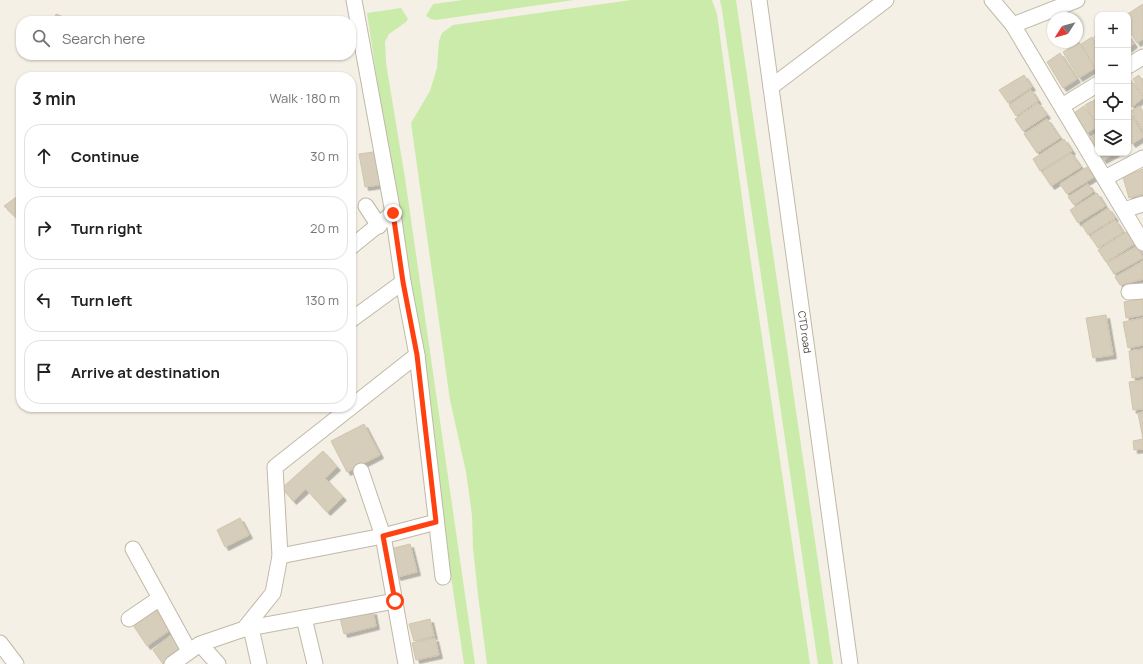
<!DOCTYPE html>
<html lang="en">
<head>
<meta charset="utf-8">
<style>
  :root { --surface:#fff; --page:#f6f6f6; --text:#222; --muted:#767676; --line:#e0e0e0 }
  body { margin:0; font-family:Manrope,sans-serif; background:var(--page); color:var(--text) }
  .controls { position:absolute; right:12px; top:12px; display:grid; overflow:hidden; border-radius:8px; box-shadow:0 1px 3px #0004 }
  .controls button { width:36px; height:36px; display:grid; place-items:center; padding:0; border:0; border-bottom:1px solid var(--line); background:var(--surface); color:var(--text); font:20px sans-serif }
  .compass { position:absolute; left:1047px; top:12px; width:36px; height:36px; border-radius:50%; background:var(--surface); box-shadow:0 1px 3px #0004; rotate:234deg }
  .stop { position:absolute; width:12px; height:12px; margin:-9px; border:3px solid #ff4111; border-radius:50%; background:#fff }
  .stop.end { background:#ff4111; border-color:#fff; box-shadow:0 1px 4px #0008 }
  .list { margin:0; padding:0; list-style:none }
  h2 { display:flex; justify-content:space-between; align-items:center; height:52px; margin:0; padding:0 16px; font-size:17px }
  h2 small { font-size:13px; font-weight:400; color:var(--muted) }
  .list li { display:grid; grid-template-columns:26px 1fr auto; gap:12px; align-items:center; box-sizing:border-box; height:64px; margin:0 8px 8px; padding:0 8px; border:1px solid var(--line); border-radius:16px }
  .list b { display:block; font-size:15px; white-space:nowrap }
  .list em { font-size:13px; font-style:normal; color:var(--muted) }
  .icon { flex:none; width:22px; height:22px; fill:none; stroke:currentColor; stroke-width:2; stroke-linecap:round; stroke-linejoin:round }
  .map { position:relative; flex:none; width:1143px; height:664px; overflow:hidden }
  .search { position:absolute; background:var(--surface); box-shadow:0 1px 3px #0004; left:16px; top:16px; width:340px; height:44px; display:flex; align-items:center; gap:10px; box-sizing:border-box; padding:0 14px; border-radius:16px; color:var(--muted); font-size:15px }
  .panel { position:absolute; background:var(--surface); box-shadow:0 1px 3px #0004; left:16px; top:72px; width:340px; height:340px; border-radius:16px }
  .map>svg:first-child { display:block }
  .green { fill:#cbebab }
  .building { fill:#d6cdba; stroke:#d2c5ac; filter:url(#shadow) }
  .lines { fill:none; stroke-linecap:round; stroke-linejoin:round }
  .street-casing { stroke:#c0b9a7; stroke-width:17 }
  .street { stroke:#fff; stroke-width:15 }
  .route { stroke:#ff4111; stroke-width:5 }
  .labels { text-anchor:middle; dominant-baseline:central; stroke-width:4; stroke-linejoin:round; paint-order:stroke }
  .street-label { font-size:10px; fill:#474134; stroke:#fff }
</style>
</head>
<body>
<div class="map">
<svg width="1143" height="664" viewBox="0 0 1143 664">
  <defs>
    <filter id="shadow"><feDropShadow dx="3.5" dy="3.5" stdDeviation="0" flood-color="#0004"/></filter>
  </defs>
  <rect width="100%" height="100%" fill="#f4f0e5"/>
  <g class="green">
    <path d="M 463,0 L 574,0 L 436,20 L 431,19 L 426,16 L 433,4 Z"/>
    <path d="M 631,0 L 712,0 L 717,14 L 748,242 L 810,664 L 487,664 L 478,595 L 473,548 L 472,515 L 466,472 L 450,400 L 411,123 L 430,91 L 437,68 L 439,41 L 442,33 L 453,25 Z"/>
    <path d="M 720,0 L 736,0 L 833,664 L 818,664 L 722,10 Z"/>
    <path d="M 401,8 L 408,19 L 406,22 L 389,34 L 385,42 L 386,63 L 405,178 L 475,664 L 464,664 L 367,13 Z"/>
  </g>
  <g class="building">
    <path d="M 1143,4 L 1143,39 L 1137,43 L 1128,29 L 1128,15 L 1126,15 Z"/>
    <path d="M 56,14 L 66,18 L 65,21 L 54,21 Z"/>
    <path d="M 1098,35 L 1098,44 L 1094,37 Z"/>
    <path d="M 1128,35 L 1134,44 L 1128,49 Z"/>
    <path d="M 1092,37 L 1098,46 L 1098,66 L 1095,68 L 1081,44 Z"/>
    <path d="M 1079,42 L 1095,68 L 1079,78 L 1063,52 Z"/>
    <path d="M 1060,53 L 1077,79 L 1063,88 L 1047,62 Z"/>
    <path d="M 1024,75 L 1032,87 L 1008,103 L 999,90 Z"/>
    <path d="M 1139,75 L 1143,82 L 1143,95 L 1133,79 Z"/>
    <path d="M 1131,80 L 1143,98 L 1132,107 L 1128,101 L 1128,82 Z"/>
    <path d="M 1031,90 L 1038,101 L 1016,116 L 1009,105 Z"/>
    <path d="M 1098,97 L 1098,108 L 1093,101 Z"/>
    <path d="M 1092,101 L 1098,110 L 1098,125 L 1085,105 Z"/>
    <path d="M 1038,103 L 1047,115 L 1023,131 L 1015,119 Z"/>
    <path d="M 1084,106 L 1098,126 L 1087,133 L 1074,113 Z"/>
    <path d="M 1140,106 L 1143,112 L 1143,130 L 1131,111 Z"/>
    <path d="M 1130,112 L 1143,135 L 1143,137 L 1132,144 L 1128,137 L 1128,113 Z"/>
    <path d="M 1047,119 L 1060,138 L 1037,153 L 1024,134 Z"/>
    <path d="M 1098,133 L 1098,151 L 1090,138 Z"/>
    <path d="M 1064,139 L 1072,151 L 1040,171 L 1033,159 Z"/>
    <path d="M 380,151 L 386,184 L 365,187 L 359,154 Z"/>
    <path d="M 1071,153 L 1081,167 L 1051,186 L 1042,172 Z"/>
    <path d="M 1099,153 L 1116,153 L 1103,160 Z"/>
    <path d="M 1087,167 L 1094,177 L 1067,194 L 1060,184 Z"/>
    <path d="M 1143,169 L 1143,194 L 1129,198 L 1123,177 Z"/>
    <path d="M 1088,184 L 1093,192 L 1074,205 L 1068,197 Z"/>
    <path d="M 1097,193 L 1105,206 L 1078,223 L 1070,210 Z"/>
    <path d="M 19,195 L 21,197 L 21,222 L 4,206 Z"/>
    <path d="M 1108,208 L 1115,218 L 1088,235 L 1082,225 Z"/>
    <path d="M 1115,220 L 1123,232 L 1098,248 L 1090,236 Z"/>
    <path d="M 1128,231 L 1136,243 L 1106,262 L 1098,250 Z"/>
    <path d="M 1137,246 L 1143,258 L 1114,274 L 1107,263 Z"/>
    <path d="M 1143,261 L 1143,279 L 1120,285 L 1115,277 Z"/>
    <path d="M 1143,298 L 1143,315 L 1126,318 L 1124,302 Z"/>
    <path d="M 1106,315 L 1113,355 L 1093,358 L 1086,318 Z"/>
    <path d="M 1143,318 L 1143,345 L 1128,348 L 1123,322 Z"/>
    <path d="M 1143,349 L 1143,376 L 1132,378 L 1129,351 Z"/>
    <path d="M 1143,380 L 1143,409 L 1133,410 L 1129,382 Z"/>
    <path d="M 1143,412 L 1143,449 L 1134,450 L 1133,441 L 1143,439 L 1138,413 Z"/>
    <path d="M 364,424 L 380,455 L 347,472 L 331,441 Z"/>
    <path d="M 323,451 L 337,467 L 325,478 L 343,497 L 327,512 L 306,489 L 293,501 L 282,488 Z"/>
    <path d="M 240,518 L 249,535 L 225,547 L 217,530 Z"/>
    <path d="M 410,544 L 417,572 L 397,577 L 390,549 Z"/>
    <path d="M 156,609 L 170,630 L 147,646 L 133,625 Z"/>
    <path d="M 373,611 L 376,626 L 344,634 L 340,618 Z"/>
    <path d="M 430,619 L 434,636 L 414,641 L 409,624 Z"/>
    <path d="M 171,635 L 183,650 L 163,664 L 153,650 Z"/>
    <path d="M 435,638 L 439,655 L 416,660 L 412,643 Z"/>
  </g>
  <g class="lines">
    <defs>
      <g id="street">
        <path d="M 759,0 L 850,664"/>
        <path d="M 992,0 L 1013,25 L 1143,243"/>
        <path d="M 1013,25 L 1077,0"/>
        <path d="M 1128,66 L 1143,57"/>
        <path d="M 771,87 L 886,0"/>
        <path d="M 1062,106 L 1098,84"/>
        <path d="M 1105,178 L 1143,158"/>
        <path d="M 366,206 L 379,226"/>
        <path d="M 1124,210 L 1143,204"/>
        <path d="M 351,247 L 393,213"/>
        <path d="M 1129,292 L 1143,291"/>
        <path d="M 351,320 L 403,282"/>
        <path d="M 417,355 L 443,577"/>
        <path d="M 361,471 L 383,536 L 406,664"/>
        <path d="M 133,549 L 189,651"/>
        <path d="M 280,556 L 383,536 L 436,522"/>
        <path d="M 304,618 L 315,664"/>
        <path d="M 129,619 L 160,598"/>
        <path d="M 251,628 L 259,664"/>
        <path d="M 244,629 L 395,601"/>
        <path d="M 0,643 L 16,664"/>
        <path d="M 172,664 L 197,646"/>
        <path d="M 218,664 L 200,644 L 244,629 L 273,593 L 280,556 L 275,467 L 417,355 L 403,282 L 393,213 L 354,0"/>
      </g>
    </defs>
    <use href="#street" class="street-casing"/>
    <use href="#street" class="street"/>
  </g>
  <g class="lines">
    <path class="route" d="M 393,213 L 403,282 L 417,355 L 436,522 L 383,536 L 395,601"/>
  </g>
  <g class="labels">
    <g class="street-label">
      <text transform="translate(805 332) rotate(82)">CTD road</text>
    </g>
  </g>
</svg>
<div class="controls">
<button>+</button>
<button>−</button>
<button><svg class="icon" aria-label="locate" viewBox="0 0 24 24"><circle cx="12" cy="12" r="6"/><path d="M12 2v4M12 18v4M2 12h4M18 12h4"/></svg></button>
<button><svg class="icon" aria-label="layers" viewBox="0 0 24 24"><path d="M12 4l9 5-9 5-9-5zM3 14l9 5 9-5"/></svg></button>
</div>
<svg class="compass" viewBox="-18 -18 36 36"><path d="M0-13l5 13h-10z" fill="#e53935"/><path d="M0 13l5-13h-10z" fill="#767676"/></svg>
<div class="stop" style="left:395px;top:601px"></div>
<div class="stop end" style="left:393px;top:213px"></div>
<div class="search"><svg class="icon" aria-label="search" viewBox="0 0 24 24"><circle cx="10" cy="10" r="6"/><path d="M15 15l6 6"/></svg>Search here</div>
<section class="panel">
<h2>3 min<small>Walk · 180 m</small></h2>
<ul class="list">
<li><svg class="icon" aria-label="ahead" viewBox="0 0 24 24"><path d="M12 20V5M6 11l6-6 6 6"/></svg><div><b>Continue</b></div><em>30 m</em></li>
<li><svg class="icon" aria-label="right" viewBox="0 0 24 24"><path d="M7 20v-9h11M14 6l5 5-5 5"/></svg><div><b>Turn right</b></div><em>20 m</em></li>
<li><svg class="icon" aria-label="left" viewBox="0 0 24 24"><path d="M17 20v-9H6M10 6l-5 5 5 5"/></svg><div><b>Turn left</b></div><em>130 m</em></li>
<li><svg class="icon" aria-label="arrive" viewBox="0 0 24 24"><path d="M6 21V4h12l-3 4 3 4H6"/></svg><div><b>Arrive at destination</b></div></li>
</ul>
</section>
</div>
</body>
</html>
